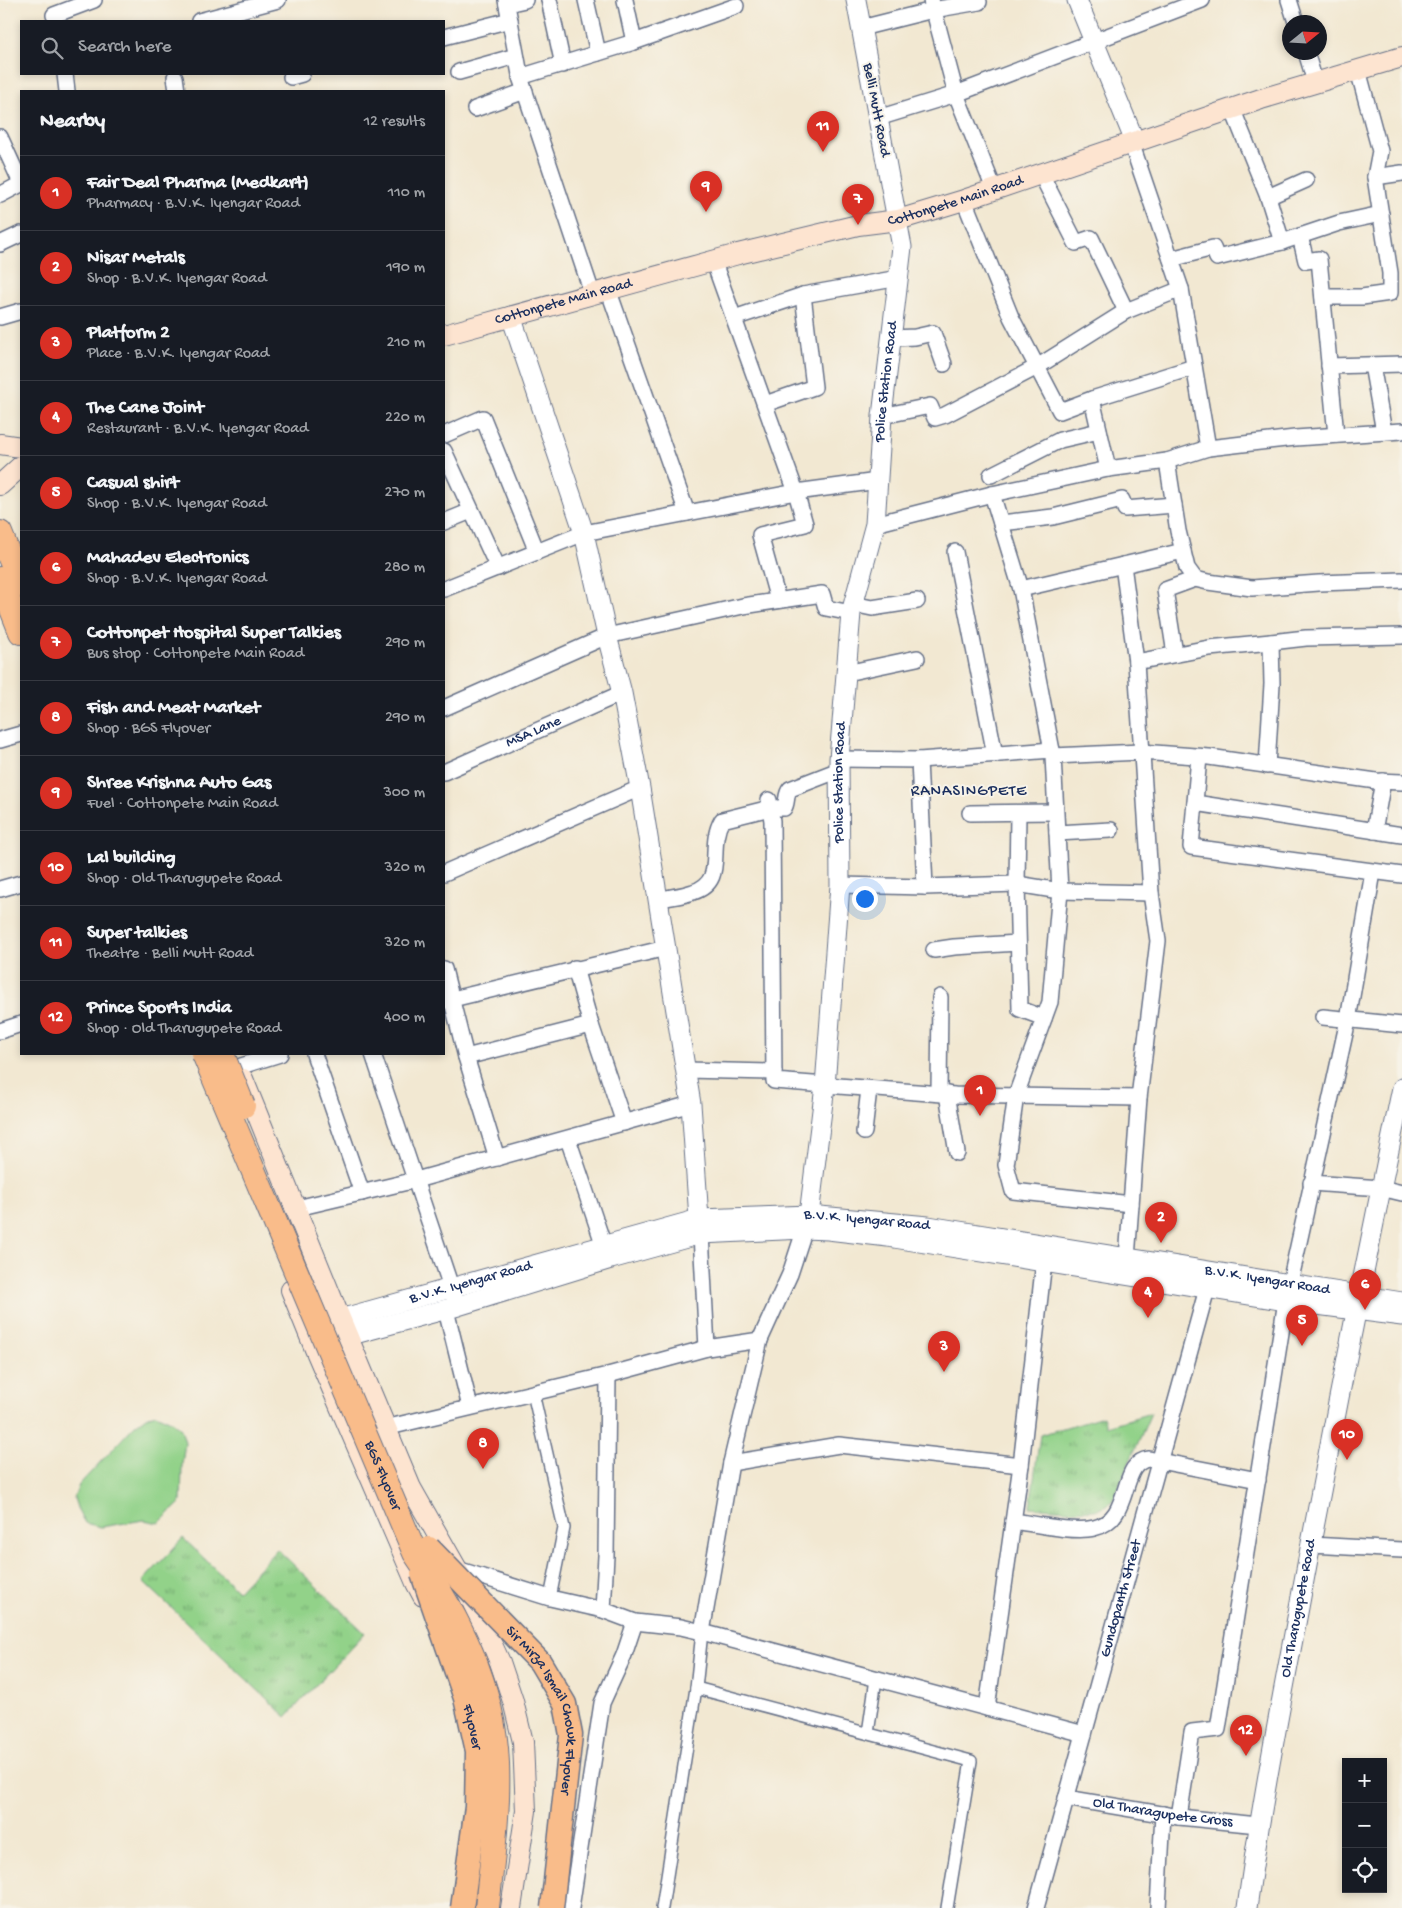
<!DOCTYPE html>
<html lang="en">
<head>
<meta charset="utf-8">
<style>
  :root { --surface:#171b24; --page:#20242c; --text:#f1f3f6; --muted:#9ea1a6; --line:#363941; --accent:#d93025 }
  body { margin:0; font-family:"Gochi Hand",sans-serif; background:var(--page); color:var(--text) }
  .controls { position:absolute; right:15px; bottom:15px; display:grid; overflow:hidden; border-radius:0px; box-shadow:0 2px 8px #0003 }
  .controls button { width:45px; height:45px; display:grid; place-items:center; padding:0; border:0; border-bottom:1px solid var(--line); background:var(--surface); color:var(--text); font:25px sans-serif }
  .compass { position:absolute; left:1282px; top:15px; width:45px; height:45px; border-radius:50%; background:var(--surface); box-shadow:0 2px 8px #0003; rotate:72deg }
  .you { position:absolute; left:864px; top:898px; width:18px; height:18px; margin:-12px; border:4px solid #fff; border-radius:50%; background:#1a73e8; box-shadow:0 0 0 8px #1a73e833 }
  .badge { display:grid; place-items:center; width:32px; height:32px; border-radius:50%; background:var(--accent); color:#fff; font-size:16px; font-weight:700 }
  .pin { position:absolute; translate:-50% -41px; filter:drop-shadow(0 1px 2px #0008) }
  .pin::after { content:''; position:absolute; top:26px; width:18px; height:15px; background:inherit; clip-path:polygon(0 0,100% 0,50% 100%) }
  .list { margin:0; padding:0; list-style:none }
  h2 { display:flex; justify-content:space-between; align-items:center; height:65px; margin:0; padding:0 20px; font-size:21px }
  h2 small { font-size:16px; font-weight:400; color:var(--muted) }
  .list li { display:grid; grid-template-columns:32px 1fr auto; gap:15px; align-items:center; box-sizing:border-box; height:75px; padding:0 20px; border-top:1px solid var(--line) }
  .list b { display:block; font-size:19px; white-space:nowrap }
  .list p { margin:0; font-size:16px; white-space:nowrap; color:var(--muted) }
  .list em { font-size:16px; font-style:normal; color:var(--muted) }
  .icon { flex:none; width:28px; height:28px; fill:none; stroke:currentColor; stroke-width:2; stroke-linecap:round; stroke-linejoin:round }
  .map { position:relative; flex:none; width:1402px; height:1908px; overflow:hidden }
  .search { position:absolute; background:var(--surface); box-shadow:0 2px 8px #0003; left:20px; top:20px; width:425px; height:55px; display:flex; align-items:center; gap:12px; box-sizing:border-box; padding:0 18px; border-radius:0px; color:var(--muted); font-size:19px }
  .panel { position:absolute; background:var(--surface); box-shadow:0 2px 8px #0003; left:20px; top:90px; width:425px; height:965px; border-radius:0px }
  .map>svg:first-child { display:block }
  .grass { fill:url(#grass-tufts); stroke:#568074 }
  .garden { fill:#92d289; stroke:#568074 }
  .lines { fill:none; stroke-linecap:round; stroke-linejoin:round }
  .pedestrian-casing { stroke:#667087; stroke-width:14 }
  .minor-casing { stroke:#667087; stroke-width:18 }
  .tertiary-casing { stroke:#667087; stroke-width:21 }
  .secondary-casing { stroke:#667087; stroke-width:22 }
  .trunk-casing { stroke:#667087; stroke-width:26 }
  .pedestrian { stroke:#fff; stroke-width:11 }
  .minor { stroke:#fff; stroke-width:15 }
  .tertiary { stroke:#fff; stroke-width:19 }
  .secondary { stroke:#fde4d0; stroke-width:20 }
  .trunk { stroke:#f9bc8a; stroke-width:24 }
  .primary-bridge-casing { stroke:#667087; stroke-width:25; stroke-linecap:butt }
  .trunk-bridge-casing { stroke:#667087; stroke-width:26; stroke-linecap:butt }
  .primary-bridge { stroke:#f9bc8a; stroke-width:22 }
  .trunk-bridge { stroke:#f9bc8a; stroke-width:24 }
  .labels { text-anchor:middle; dominant-baseline:central; stroke-width:4; stroke-linejoin:round; paint-order:stroke }
  .street-label { font-size:15px; fill:#1b2f5e; stroke:#f7f3e8 }
  .neighbourhood-label { font-size:16px; letter-spacing:1px; fill:#1b2f5e; stroke:#f7f3e8 }
</style>
</head>
<body>
<div class="map">
<svg width="1402" height="1908" viewBox="0 0 1402 1908">
  <defs>
    <pattern id="grass-tufts" width="24" height="20" patternUnits="userSpaceOnUse" patternTransform="scale(1.25)"><rect width="24" height="20" fill="#92d289"/><path d="M3 7l-1-3M5 7V3M7 7l1-3M15 17l-1-3M17 17v-4M19 17l1-3" fill="none" stroke="#76ab73"/></pattern>
  </defs>
  <rect width="100%" height="100%" fill="#f7f3e8"/>
  <filter id="ink" filterUnits="userSpaceOnUse"><feTurbulence type="fractalNoise" baseFrequency=".02" numOctaves="2"/><feDisplacementMap in="SourceGraphic" scale="10" xChannelSelector="R" yChannelSelector="G"/><feConvolveMatrix kernelMatrix="1 2 1 2 8 2 1 2 1" color-interpolation-filters="sRGB"/></filter>
  <filter id="wash" filterUnits="userSpaceOnUse"><feTurbulence type="fractalNoise" baseFrequency=".0096" numOctaves="4" result="noise"/><feDisplacementMap in="SourceGraphic" scale="20" xChannelSelector="R" yChannelSelector="G"/><feGaussianBlur stdDeviation="1.12" result="paint"/><feColorMatrix in="noise" values="0 0 0 0 0 0 0 0 0 0 0 0 0 0 0 0 0 1.4 0 .05"/><feComposite in="paint" operator="in"/></filter>
  <g filter="url(#wash)">
    <rect width="100%" height="100%" fill="#f2e8d2"/>
    <g class="grass">
      <path d="M 1151,1413 L 1113,1500 C 1108,1504 1105,1508 1099,1509 C 1085,1513 1046,1508 1030,1507 L 1040,1435 L 1103,1416 L 1106,1426 Z"/>
      <path d="M 183,1538 L 238,1591 L 277,1549 L 365,1633 L 286,1717 L 143,1581 Z"/>
    </g>
    <path class="garden" d="M 156,1414 L 171,1421 L 181,1429 L 185,1442 L 182,1465 L 181,1502 L 159,1523 L 144,1520 L 101,1527 L 85,1523 L 78,1511 L 74,1498 L 79,1485 L 135,1425 L 146,1417 Z"/>
  </g>
  <g filter="url(#ink)">
    <g class="lines">
      <defs>
        <g id="pedestrian">
          <path d="M 533,1393 L 564,1528 L 550,1598"/>
          <path d="M 696,1688 L 971,1761 L 947,1908"/>
          <path d="M 868,1733 L 876,1679"/>
          <path d="M 662,1908 L 696,1688 L 702,1632"/>
        </g>
        <g id="minor">
          <path d="M 506,0 L 521,80 L 592,293"/>
          <path d="M 549,0 L 563,65"/>
          <path d="M 586,0 L 598,53"/>
          <path d="M 625,0 L 634,42"/>
          <path d="M 931,0 L 956,94 L 994,189"/>
          <path d="M 1289,0 L 1296,22"/>
          <path d="M 507,4 L 525,0"/>
          <path d="M 54,15 L 94,0"/>
          <path d="M 199,21 L 278,0"/>
          <path d="M 861,28 L 933,10 L 979,2"/>
          <path d="M 444,37 L 510,20"/>
          <path d="M 1306,52 L 1315,82"/>
          <path d="M 459,72 L 516,56"/>
          <path d="M 65,74 L 67,91"/>
          <path d="M 175,77 L 177,91"/>
          <path d="M 291,77 L 302,74"/>
          <path d="M 520,77 L 634,42 L 736,6"/>
          <path d="M 1232,108 L 1268,197 L 1282,242"/>
          <path d="M 475,109 L 525,91"/>
          <path d="M 878,118 L 956,94 L 1202,0"/>
          <path d="M 0,137 L 21,183"/>
          <path d="M 1133,142 L 1134,151 L 1181,289 L 1208,448"/>
          <path d="M 1043,174 L 1046,184 L 1076,243 L 1091,238 L 1126,311"/>
          <path d="M 1375,177 L 1402,173"/>
          <path d="M 0,195 L 19,185"/>
          <path d="M 1268,197 L 1306,180"/>
          <path d="M 964,200 L 1011,317 L 1060,411 L 1092,399 L 1194,367"/>
          <path d="M 1300,236 L 1306,261 L 1319,259 L 1336,435"/>
          <path d="M 0,244 L 21,234"/>
          <path d="M 1171,259 L 1213,248 L 1217,258 L 1282,242 L 1339,223 L 1381,214"/>
          <path d="M 713,260 L 796,492 L 805,524 L 760,535 L 778,600"/>
          <path d="M 608,289 L 687,513"/>
          <path d="M 1323,297 L 1362,297 L 1390,293 L 1390,273 L 1375,177 L 1380,151 L 1358,70"/>
          <path d="M 0,317 L 21,311"/>
          <path d="M 734,318 L 803,295 L 899,278"/>
          <path d="M 892,338 L 915,337 L 933,333 L 944,364"/>
          <path d="M 1372,365 L 1384,432"/>
          <path d="M 1329,366 L 1402,364"/>
          <path d="M 1092,399 L 1108,469"/>
          <path d="M 765,404 L 814,387 L 803,295"/>
          <path d="M 882,416 L 930,406 L 935,418 L 945,415 L 1037,367 L 1126,311 L 1181,289"/>
          <path d="M 444,435 L 483,418 L 537,552"/>
          <path d="M 444,451 L 498,568"/>
          <path d="M 1167,461 L 1178,531 L 1187,568 L 1195,579 L 1208,582 L 1252,588 L 1319,583 L 1402,580"/>
          <path d="M 991,475 L 1060,440 L 1099,431"/>
          <path d="M 992,494 L 1021,589 L 1053,756 L 1060,891 L 1050,1002 L 1016,1095 L 1006,1165 L 1013,1191 L 1131,1204"/>
          <path d="M 444,522 L 471,511"/>
          <path d="M 1001,523 L 1053,517 L 1122,500 L 1125,509 L 1174,505"/>
          <path d="M 875,524 L 992,494 L 1108,469 L 1167,461 L 1208,448 L 1295,438 L 1402,431"/>
          <path d="M 955,552 L 995,755"/>
          <path d="M 1123,565 L 1136,662 L 1151,893 L 1158,941 L 1139,1098 L 1127,1258"/>
          <path d="M 444,589 L 584,533 L 796,492 L 878,481"/>
          <path d="M 1021,589 L 1183,551"/>
          <path d="M 853,604 L 872,608 L 917,601"/>
          <path d="M 1175,654 L 1165,590 L 1195,579"/>
          <path d="M 1136,662 L 1209,648 L 1271,642 L 1306,638 L 1402,636"/>
          <path d="M 846,673 L 917,658"/>
          <path d="M 444,708 L 607,636 L 743,606 L 822,594 L 826,608 L 851,613"/>
          <path d="M 0,740 L 21,734"/>
          <path d="M 1053,756 L 1141,752 L 1209,757 L 1376,781 L 1402,782"/>
          <path d="M 1199,757 L 1191,847 L 1402,875"/>
          <path d="M 839,759 L 919,760 L 1052,750"/>
          <path d="M 919,760 L 925,887"/>
          <path d="M 1267,766 L 1272,684 L 1271,642"/>
          <path id="s1" d="M 444,772 L 622,693"/>
          <path d="M 769,800 L 772,821 L 774,1081 L 955,1095 L 1139,1098"/>
          <path d="M 1195,803 L 1402,835"/>
          <path d="M 970,813 L 1055,812"/>
          <path d="M 1018,814 L 1017,884 L 1020,1009 L 1044,1018"/>
          <path d="M 1374,831 L 1383,781"/>
          <path d="M 1057,833 L 1111,830"/>
          <path d="M 444,873 L 640,788"/>
          <path d="M 840,885 L 925,887 L 1017,884 L 1060,891 L 1151,893"/>
          <path d="M 0,889 L 21,883"/>
          <path d="M 658,900 C 669,897 682,896 693,892 C 728,881 706,847 722,820 L 770,808 L 784,808 C 788,802 785,795 790,789 L 839,770"/>
          <path d="M 934,950 L 954,947 L 1018,943"/>
          <path d="M 575,968 L 591,1025 L 624,1123"/>
          <path d="M 444,969 L 466,1057 L 497,1158"/>
          <path d="M 444,1001 L 666,948"/>
          <path d="M 1323,1017 L 1402,1025"/>
          <path d="M 0,1031 L 21,1024"/>
          <path d="M 314,1054 L 362,1193"/>
          <path d="M 373,1054 L 455,1299"/>
          <path d="M 466,1057 L 591,1025"/>
          <path d="M 238,1067 L 280,1054"/>
          <path d="M 686,1070 L 774,1072"/>
          <path d="M 939,1093 L 940,997"/>
          <path d="M 947,1094 L 957,1153"/>
          <path d="M 864,1132 L 869,1089"/>
          <path d="M 568,1139 L 604,1246"/>
          <path d="M 1311,1183 L 1381,1188 L 1402,1193"/>
          <path d="M 297,1208 L 416,1180 L 691,1104"/>
          <path d="M 701,1234 L 707,1348"/>
          <path d="M 446,1310 L 470,1407"/>
          <path d="M 760,1340 L 790,1274 L 808,1219"/>
          <path d="M 385,1428 L 608,1375 L 707,1348 L 760,1340 L 731,1463 L 702,1632"/>
          <path d="M 731,1463 L 839,1445 L 1021,1465 L 1044,1261"/>
          <path d="M 1013,1521 C 1035,1524 1074,1533 1094,1528 C 1134,1519 1118,1462 1149,1459 L 1258,1480"/>
          <path d="M 1311,1545 L 1402,1550"/>
          <path d="M 457,1569 L 550,1598 L 603,1610 L 635,1622 L 681,1627 L 702,1632 L 1084,1734"/>
          <path d="M 603,1610 L 606,1556 L 608,1375"/>
          <path d="M 987,1708 L 1021,1465"/>
          <path id="s2" d="M 1066,1798 L 1179,1817 L 1258,1825"/>
          <path d="M 1179,1817 L 1192,1732 L 1218,1729 L 1286,1301 L 1348,1020 L 1373,872"/>
          <path d="M 571,1908 L 602,1703 L 624,1655 L 635,1622"/>
          <path id="s3" d="M 1036,1908 L 1210,1278"/>
          <path d="M 1158,1908 L 1163,1814"/>
        </g>
        <g id="tertiary">
          <path d="M 1077,0 L 1131,132 L 1133,142"/>
          <path d="M 511,316 L 584,533 L 607,636 L 622,693 L 640,788 L 691,1104 L 699,1219"/>
          <path id="s4" d="M 809,1215 L 825,1086 L 840,885 L 839,759 L 851,613 L 875,524 L 882,416 L 902,247 L 856,0"/>
          <path id="s5" d="M 326,1325 L 340,1319 L 699,1219 L 809,1215 L 928,1226 L 1402,1302"/>
          <path d="M 333,1342 L 347,1336 L 458,1306 L 611,1259 L 701,1234 L 804,1229 L 828,1230 L 888,1237 L 1286,1301 L 1402,1316"/>
          <path id="s6" d="M 1247,1908 C 1261,1805 1281,1704 1300,1602 C 1332,1430 1366,1259 1402,1088"/>
        </g>
        <g id="secondary">
          <path id="s7" d="M 444,335 L 738,254 L 858,225 L 898,220 L 964,200 L 1261,99 L 1402,57"/>
          <path d="M 0,444 L 21,447"/>
          <path d="M 0,485 L 21,466"/>
          <path d="M 243,1079 L 337,1311 L 411,1488 L 457,1569 L 500,1662 L 513,1701 L 523,1742 L 526,1811 L 511,1908"/>
          <path d="M 291,1290 L 315,1349 L 416,1583 L 423,1596"/>
        </g>
        <g id="trunk">
          <path d="M 0,533 L 21,585"/>
          <path d="M 0,579 L 21,632"/>
        </g>
      </defs>
      <use href="#pedestrian" class="pedestrian-casing"/>
      <use href="#minor" class="minor-casing"/>
      <use href="#tertiary" class="tertiary-casing"/>
      <use href="#secondary" class="secondary-casing"/>
      <use href="#trunk" class="trunk-casing"/>
      <use href="#pedestrian" class="pedestrian"/>
      <use href="#minor" class="minor"/>
      <use href="#tertiary" class="tertiary"/>
      <use href="#secondary" class="secondary"/>
      <use href="#trunk" class="trunk"/>
      <defs>
        <g id="primary-bridge">
          <path id="s8" d="M 429,1548 L 540,1662 L 565,1704 L 571,1735 L 552,1908"/>
          <path id="s9" d="M 422,1574 L 465,1698 L 477,1751 L 476,1807 L 462,1908"/>
        </g>
        <g id="trunk-bridge">
          <path id="s10" d="M 204,1054 L 415,1553 C 458,1616 494,1685 497,1763 C 499,1811 492,1860 487,1908"/>
          <path d="M 222,1054 L 243,1106"/>
        </g>
      </defs>
      <use href="#primary-bridge" class="primary-bridge-casing"/>
      <use href="#trunk-bridge" class="trunk-bridge-casing"/>
      <use href="#primary-bridge" class="primary-bridge"/>
      <use href="#trunk-bridge" class="trunk-bridge"/>
    </g>
  </g>
  <g class="labels">
    <g class="street-label">
      <text transform="translate(876 110) rotate(79)">Belli Mutt Road</text>
      <text stroke="none"><textPath href="#s7" startOffset="529">Cottonpete Main Road</textPath></text>
      <text stroke="none"><textPath href="#s7" startOffset="124">Cottonpete Main Road</textPath></text>
      <text stroke="none"><textPath href="#s4" startOffset="839">Police Station Road</textPath></text>
      <text stroke="none"><textPath href="#s1" startOffset="98">MSA Lane</textPath></text>
      <text stroke="none"><textPath href="#s4" startOffset="434">Police Station Road</textPath></text>
      <text stroke="none"><textPath href="#s5" startOffset="556">B.V.K. Iyengar Road</textPath></text>
      <text stroke="none"><textPath href="#s5" startOffset="961">B.V.K. Iyengar Road</textPath></text>
      <text stroke="none"><textPath href="#s5" startOffset="151">B.V.K. Iyengar Road</textPath></text>
      <text stroke="none"><textPath href="#s10" startOffset="458">BGS Flyover</textPath></text>
      <text stroke="none"><textPath href="#s3" startOffset="321">Gundopanth Street</textPath></text>
      <text stroke="none"><textPath href="#s6" startOffset="304">Old Tharugupete Road</textPath></text>
      <text stroke="none"><textPath href="#s8" startOffset="206">Sir Mirza Ismail Chowk Flyover</textPath></text>
      <text stroke="none"><textPath href="#s9" startOffset="161">Flyover</textPath></text>
      <text stroke="none"><textPath href="#s2" startOffset="98">Old Tharagupete Cross</textPath></text>
    </g>
    <g class="neighbourhood-label">
      <text x="969" y="792">RANASINGPETE</text>
    </g>
  </g>
</svg>
<div class="controls">
<button>+</button>
<button>−</button>
<button><svg class="icon" aria-label="locate" viewBox="0 0 24 24"><circle cx="12" cy="12" r="6"/><path d="M12 2v4M12 18v4M2 12h4M18 12h4"/></svg></button>
</div>
<svg class="compass" viewBox="-18 -18 36 36"><path d="M0-13l5 13h-10z" fill="#e53935"/><path d="M0 13l5-13h-10z" fill="#9ea1a6"/></svg>
<div class="you"></div>
<div class="pin badge" style="left:980px;top:1116px">1</div>
<div class="pin badge" style="left:1161px;top:1243px">2</div>
<div class="pin badge" style="left:944px;top:1372px">3</div>
<div class="pin badge" style="left:1148px;top:1318px">4</div>
<div class="pin badge" style="left:1302px;top:1346px">5</div>
<div class="pin badge" style="left:1365px;top:1310px">6</div>
<div class="pin badge" style="left:858px;top:225px">7</div>
<div class="pin badge" style="left:483px;top:1469px">8</div>
<div class="pin badge" style="left:706px;top:212px">9</div>
<div class="pin badge" style="left:1347px;top:1460px">10</div>
<div class="pin badge" style="left:823px;top:152px">11</div>
<div class="pin badge" style="left:1246px;top:1756px">12</div>
<div class="search"><svg class="icon" aria-label="search" viewBox="0 0 24 24"><circle cx="10" cy="10" r="6"/><path d="M15 15l6 6"/></svg>Search here</div>
<section class="panel">
<h2>Nearby<small>12 results</small></h2>
<ul class="list">
<li><span class="badge">1</span><div><b>Fair Deal Pharma (Medkart)</b><p>Pharmacy · B.V.K. Iyengar Road</p></div><em>110 m</em></li>
<li><span class="badge">2</span><div><b>Nisar Metals</b><p>Shop · B.V.K. Iyengar Road</p></div><em>190 m</em></li>
<li><span class="badge">3</span><div><b>Platform 2</b><p>Place · B.V.K. Iyengar Road</p></div><em>210 m</em></li>
<li><span class="badge">4</span><div><b>The Cane Joint</b><p>Restaurant · B.V.K. Iyengar Road</p></div><em>220 m</em></li>
<li><span class="badge">5</span><div><b>Casual shirt</b><p>Shop · B.V.K. Iyengar Road</p></div><em>270 m</em></li>
<li><span class="badge">6</span><div><b>Mahadev Electronics</b><p>Shop · B.V.K. Iyengar Road</p></div><em>280 m</em></li>
<li><span class="badge">7</span><div><b>Cottonpet Hospital Super Talkies</b><p>Bus stop · Cottonpete Main Road</p></div><em>290 m</em></li>
<li><span class="badge">8</span><div><b>Fish and Meat Market</b><p>Shop · BGS Flyover</p></div><em>290 m</em></li>
<li><span class="badge">9</span><div><b>Shree Krishna Auto Gas</b><p>Fuel · Cottonpete Main Road</p></div><em>300 m</em></li>
<li><span class="badge">10</span><div><b>Lal building</b><p>Shop · Old Tharugupete Road</p></div><em>320 m</em></li>
<li><span class="badge">11</span><div><b>Super talkies</b><p>Theatre · Belli Mutt Road</p></div><em>320 m</em></li>
<li><span class="badge">12</span><div><b>Prince Sports India</b><p>Shop · Old Tharugupete Road</p></div><em>400 m</em></li>
</ul>
</section>
</div>
</body>
</html>
